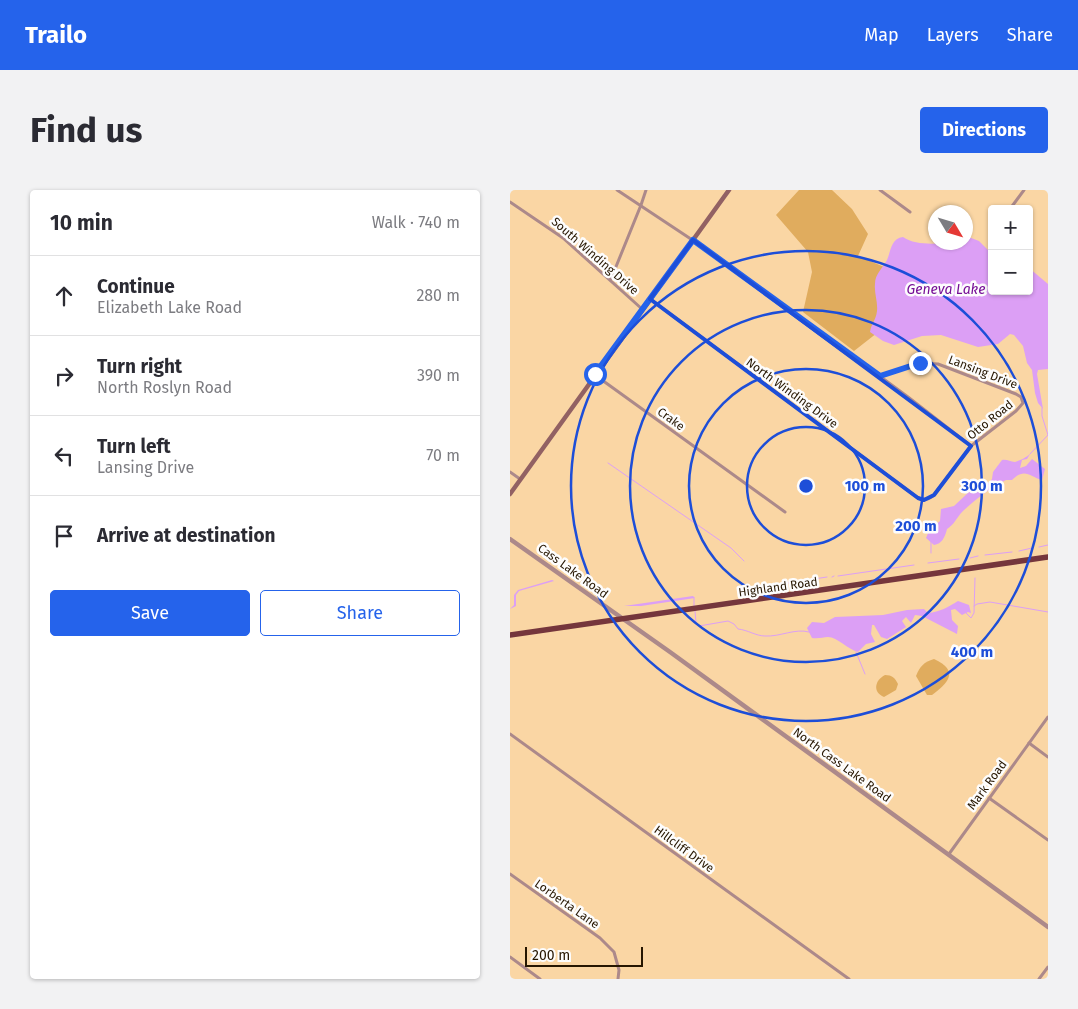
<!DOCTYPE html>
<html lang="en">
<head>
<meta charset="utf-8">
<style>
  :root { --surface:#fff; --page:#f2f2f3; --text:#2b2b33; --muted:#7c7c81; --line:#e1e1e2; --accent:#2563eb }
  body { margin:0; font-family:"Fira Sans",sans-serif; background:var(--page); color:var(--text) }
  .controls { position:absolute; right:15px; top:15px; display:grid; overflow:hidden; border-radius:5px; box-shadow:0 1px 4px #0004 }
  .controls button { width:45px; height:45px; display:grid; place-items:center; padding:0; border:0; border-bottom:1px solid var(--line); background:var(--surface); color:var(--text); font:25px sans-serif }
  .compass { position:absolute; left:418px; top:15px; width:45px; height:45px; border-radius:50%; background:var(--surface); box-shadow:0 1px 4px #0004; rotate:128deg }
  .scale { position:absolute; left:15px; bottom:12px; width:118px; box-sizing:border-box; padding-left:5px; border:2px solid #261600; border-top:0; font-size:14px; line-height:18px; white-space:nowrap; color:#261600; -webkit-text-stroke:4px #fdfdfd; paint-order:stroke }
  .stop { position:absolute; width:15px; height:15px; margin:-11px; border:4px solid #2563eb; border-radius:50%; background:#fff }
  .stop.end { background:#2563eb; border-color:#fff; box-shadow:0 1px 5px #0008 }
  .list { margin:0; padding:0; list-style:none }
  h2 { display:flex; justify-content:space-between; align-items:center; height:65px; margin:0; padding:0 20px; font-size:21px }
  h2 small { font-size:16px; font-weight:400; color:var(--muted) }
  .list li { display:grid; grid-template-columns:32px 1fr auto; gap:15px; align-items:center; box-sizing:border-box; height:80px; padding:0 20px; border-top:1px solid var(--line) }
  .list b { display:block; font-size:19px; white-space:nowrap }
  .list p { margin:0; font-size:16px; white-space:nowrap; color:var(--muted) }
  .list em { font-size:16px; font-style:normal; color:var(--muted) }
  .actions { display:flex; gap:10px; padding:15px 20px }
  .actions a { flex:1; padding:11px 0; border:1px solid var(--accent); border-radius:5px; text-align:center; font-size:18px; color:var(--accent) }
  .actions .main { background:var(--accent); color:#fff }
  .icon { flex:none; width:28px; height:28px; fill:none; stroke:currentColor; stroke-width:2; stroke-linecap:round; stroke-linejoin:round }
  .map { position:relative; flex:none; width:538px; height:789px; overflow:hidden; border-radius:5px }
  header { display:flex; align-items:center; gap:30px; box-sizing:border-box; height:70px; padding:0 25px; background:var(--accent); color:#fff }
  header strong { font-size:24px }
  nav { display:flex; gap:28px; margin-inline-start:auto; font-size:18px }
  .intro { display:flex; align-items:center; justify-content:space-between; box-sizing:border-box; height:120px; padding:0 30px }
  h1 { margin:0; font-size:35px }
  .button { padding:12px 22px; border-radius:5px; background:var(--accent); color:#fff; font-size:18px; font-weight:700 }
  main { display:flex; gap:30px; padding:0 30px }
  aside { flex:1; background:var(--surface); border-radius:5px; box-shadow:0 1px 4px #0004 }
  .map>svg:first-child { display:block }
  .green { fill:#e0ac5e }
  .water { fill:#dc9ff5 }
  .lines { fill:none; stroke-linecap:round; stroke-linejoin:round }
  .stream { stroke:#dc9ff5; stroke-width:1 }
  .minor { stroke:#ac898a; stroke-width:3 }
  .tertiary { stroke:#ac898a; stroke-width:4.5 }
  .secondary { stroke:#926163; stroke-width:4.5 }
  .trunk { stroke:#75363c; stroke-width:5.5 }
  .route { stroke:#2563eb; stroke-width:6 }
  .marked { fill:none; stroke:#1d4ed8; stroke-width:4; stroke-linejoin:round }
  .ring { fill:none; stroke:#1d4ed8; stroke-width:2.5 }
  .labels { text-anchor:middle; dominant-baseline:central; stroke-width:5; stroke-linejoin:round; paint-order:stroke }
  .street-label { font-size:12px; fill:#261600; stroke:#fdfdfd }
  .water-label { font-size:14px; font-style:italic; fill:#760f96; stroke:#fdfdfd }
  .centre { fill:#1d4ed8; stroke:#fdfdfd; stroke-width:2.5 }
  .ring-label { font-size:15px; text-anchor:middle; font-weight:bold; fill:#1d4ed8; stroke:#fdfdfd; stroke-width:5; stroke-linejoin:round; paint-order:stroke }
</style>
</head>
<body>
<header>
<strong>Trailo</strong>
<nav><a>Map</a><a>Layers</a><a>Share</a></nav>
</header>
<div class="intro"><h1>Find us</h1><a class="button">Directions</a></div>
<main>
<aside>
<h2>10 min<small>Walk · 740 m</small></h2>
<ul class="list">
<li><svg class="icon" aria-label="ahead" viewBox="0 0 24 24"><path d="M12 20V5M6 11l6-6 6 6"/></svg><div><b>Continue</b><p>Elizabeth Lake Road</p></div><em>280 m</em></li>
<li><svg class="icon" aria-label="right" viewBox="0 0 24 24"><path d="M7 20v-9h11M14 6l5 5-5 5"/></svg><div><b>Turn right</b><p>North Roslyn Road</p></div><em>390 m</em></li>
<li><svg class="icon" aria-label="left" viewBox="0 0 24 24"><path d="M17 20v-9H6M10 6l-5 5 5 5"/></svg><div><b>Turn left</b><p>Lansing Drive</p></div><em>70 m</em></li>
<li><svg class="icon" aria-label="arrive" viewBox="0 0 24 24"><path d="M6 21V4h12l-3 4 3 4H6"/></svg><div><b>Arrive at destination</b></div></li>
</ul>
<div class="actions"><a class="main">Save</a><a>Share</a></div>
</aside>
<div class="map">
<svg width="538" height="789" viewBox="0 0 538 789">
  <rect width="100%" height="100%" fill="#fad6a4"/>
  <g class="green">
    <path d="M 289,0 L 322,0 L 342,19 L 358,44 L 348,66 L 379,79 L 381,132 L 344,161 L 293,122 L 302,82 L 298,62 L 266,25 Z"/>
    <path d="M 424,469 C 450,481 438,493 422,505 L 417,505 L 406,486 C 410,476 414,472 424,469 Z"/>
    <path d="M 375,485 C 382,485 385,488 388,494 L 386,500 L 374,507 C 362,502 365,490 375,485 Z"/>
  </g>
  <g class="water">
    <path d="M 456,46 L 469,51 L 482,64 L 482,101 L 519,101 L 519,78 L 538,94 L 538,179 L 528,180 L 527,184 L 533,219 L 528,213 L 525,203 L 522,180 L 517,173 L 513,156 L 504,145 L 500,144 L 488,154 L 468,157 L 431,145 L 412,146 L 384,155 L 373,151 L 360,142 C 361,134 366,130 367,121 C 368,112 364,103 365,94 C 365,84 372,79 377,70 C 381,61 381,48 393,47 C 409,58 436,52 456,52 Z"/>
    <path d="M 520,264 L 517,269 L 512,270 L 510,278 L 516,276 L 522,269 L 535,279 L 532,290 C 520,287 515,277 502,290 L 496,290 C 480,298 466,309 453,321 C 447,327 444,335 437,339 C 435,347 432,354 424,355 L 416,348 L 419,341 L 430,331 L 431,319 L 444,316 L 460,301 L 470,298 L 479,293 L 482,289 L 483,282 L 492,270 C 497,269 500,272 505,272 C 509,271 517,267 520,264 Z"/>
    <path d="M 42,390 L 44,391 L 9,401 L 6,405 L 6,416 L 0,419 L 4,415 L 4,405 L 8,400 Z"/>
    <path d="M 183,406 L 185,408 L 131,416 L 114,416 Z"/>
    <path d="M 448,411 L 459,415 L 461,423 L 458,422 L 452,425 L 445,419 L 441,420 L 442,430 L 448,436 L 447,444 L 412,426 L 405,425 L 401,433 L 396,427 L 392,431 L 396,437 L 377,449 L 371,447 L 364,435 L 362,435 L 361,444 L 365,452 L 356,454 L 348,462 C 339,460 327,447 318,447 C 313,447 309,449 302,448 L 297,438 L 302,432 L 314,433 L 325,427 L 373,425 L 397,420 L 414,419 L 418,423 C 430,422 438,417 448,411 Z"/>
  </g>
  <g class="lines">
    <g class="stream">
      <path d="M 520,264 L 538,245 L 532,226 L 532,218"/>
      <path d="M 98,273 L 221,358 L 234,371"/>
      <path d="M 421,352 L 421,363"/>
      <path d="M 529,357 L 538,355"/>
      <path d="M 509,361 L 522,358"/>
      <path d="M 475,365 L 502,362"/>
      <path d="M 460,368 L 468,366"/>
      <path d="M 418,373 L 449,369"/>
      <path d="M 328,386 L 404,375"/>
      <path d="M 322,387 L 324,386"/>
      <path d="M 239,399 L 317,387"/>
      <path d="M 230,400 L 233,400"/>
      <path d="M 184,408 L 184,417"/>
      <path d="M 464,416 L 467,414 L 480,412 L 538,422"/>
      <path d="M 185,421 L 186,433 L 189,436 L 218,431 L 224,434 L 228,439 C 238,440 246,446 255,446 C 270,447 285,438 299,442"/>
      <path d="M 456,423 L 461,428 L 464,423 L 465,388"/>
      <path d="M 346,462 L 355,484"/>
    </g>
    <g class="minor">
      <path d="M 107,0 L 208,67 L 398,207 L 461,256"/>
      <path d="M 370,0 L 400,22"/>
      <path d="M 0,12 L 53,48 L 132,119"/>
      <path d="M 500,19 L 514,0"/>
      <path d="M 101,89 L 131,15 L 136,0"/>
      <path d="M 140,109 L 408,308 C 415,310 418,310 424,305 L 461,256 L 506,221 L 513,213 L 511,207 L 506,204 L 428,174 L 411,173 L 370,186"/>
      <path d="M 85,185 L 275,322"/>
      <path d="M 0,282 L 10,289"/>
      <path d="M 0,544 L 339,789"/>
      <path d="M 519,553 L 538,567"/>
      <path d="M 479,608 L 538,650"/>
      <path d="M 439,664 L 538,527"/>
      <path d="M 0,684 L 90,748 L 104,762 L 109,780 L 108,789"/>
      <path d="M 0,767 L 30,789"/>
      <path d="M 529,789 L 538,777"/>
    </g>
    <path class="tertiary" d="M 0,349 L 160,462 L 538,737"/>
    <path class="secondary" d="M 0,304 L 219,0"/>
    <path class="trunk" d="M 0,445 L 538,367"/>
  </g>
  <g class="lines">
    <path class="route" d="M 85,184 L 183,50 L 370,186 L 410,173"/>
  </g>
  <path class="marked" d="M 183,50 L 461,256 L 424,305 L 414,310 L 408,308 L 140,109 Z"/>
  <g class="ring">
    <circle cx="296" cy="296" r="59"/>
    <circle cx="296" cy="296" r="117"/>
    <circle cx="296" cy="296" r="176"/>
    <circle cx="296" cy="296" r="235"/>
  </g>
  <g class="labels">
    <g class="street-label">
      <text transform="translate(85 66) rotate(41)">South Winding Drive</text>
      <text transform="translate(473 182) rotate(21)">Lansing Drive</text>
      <text transform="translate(282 203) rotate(36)">North Winding Drive</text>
      <text transform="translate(161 229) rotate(36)">Crake</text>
      <text transform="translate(480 230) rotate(-39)">Otto Road</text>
      <text transform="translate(63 381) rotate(36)">Cass Lake Road</text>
      <text transform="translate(268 397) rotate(-8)">Highland Road</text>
      <text transform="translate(332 575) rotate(36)">North Cass Lake Road</text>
      <text transform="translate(477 595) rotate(-54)">Mark Road</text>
      <text transform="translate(174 659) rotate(36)">Hillcliff Drive</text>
      <text transform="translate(57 714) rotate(35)">Lorberta Lane</text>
    </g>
    <g class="water-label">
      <text x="436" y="99">Geneva Lake</text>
    </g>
  </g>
  <circle cx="296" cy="296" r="8" class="centre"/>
  <g class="ring-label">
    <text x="355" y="301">100 m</text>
    <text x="472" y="301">300 m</text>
    <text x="406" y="341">200 m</text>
    <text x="462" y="467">400 m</text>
  </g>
</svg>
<div class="controls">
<button>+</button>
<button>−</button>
</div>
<svg class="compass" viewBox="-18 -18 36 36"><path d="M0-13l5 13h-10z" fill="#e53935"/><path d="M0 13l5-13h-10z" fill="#7c7c81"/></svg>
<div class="scale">200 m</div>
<div class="stop" style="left:85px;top:184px"></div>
<div class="stop end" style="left:410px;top:173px"></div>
</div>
</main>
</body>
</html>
